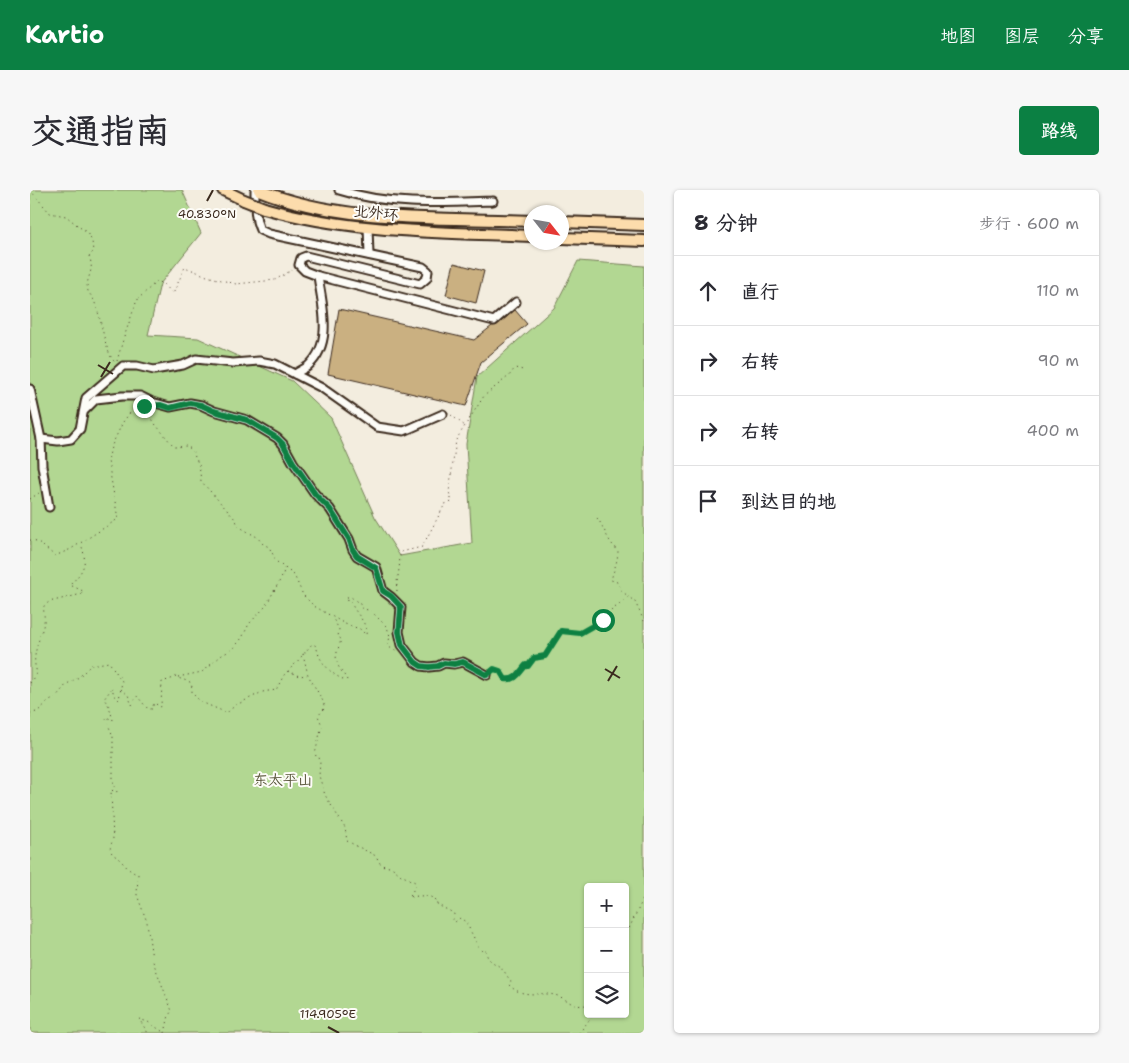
<!DOCTYPE html>
<html lang="zh">
<head>
<meta charset="utf-8">
<style>
  :root { --surface:#fff; --page:#f7f7f7; --text:#2b2b33; --muted:#7c7c81; --line:#e1e1e2; --accent:#0b8043 }
  body { margin:0; font-family:"Shantell Sans","LXGW WenKai TC",sans-serif; background:var(--page); color:var(--text) }
  .controls { position:absolute; right:15px; bottom:15px; display:grid; overflow:hidden; border-radius:5px; box-shadow:0 1px 4px #0004 }
  .controls button { width:45px; height:45px; display:grid; place-items:center; padding:0; border:0; border-bottom:1px solid var(--line); background:var(--surface); color:var(--text); font:25px sans-serif }
  .compass { position:absolute; left:494px; top:15px; width:45px; height:45px; border-radius:50%; background:var(--surface); box-shadow:0 1px 4px #0004; rotate:121deg }
  .stop { position:absolute; width:15px; height:15px; margin:-11px; border:4px solid #0b8043; border-radius:50%; background:#fff }
  .stop.end { background:#0b8043; border-color:#fff; box-shadow:0 1px 5px #0008 }
  .list { margin:0; padding:0; list-style:none }
  h2 { display:flex; justify-content:space-between; align-items:center; height:65px; margin:0; padding:0 20px; font-size:21px }
  h2 small { font-size:16px; font-weight:400; color:var(--muted) }
  .list li { display:grid; grid-template-columns:32px 1fr auto; gap:15px; align-items:center; box-sizing:border-box; height:70px; padding:0 20px; border-top:1px solid var(--line) }
  .list b { display:block; font-size:19px; white-space:nowrap }
  .list em { font-size:16px; font-style:normal; color:var(--muted) }
  .icon { flex:none; width:28px; height:28px; fill:none; stroke:currentColor; stroke-width:2; stroke-linecap:round; stroke-linejoin:round }
  .map { position:relative; flex:none; width:614px; height:843px; overflow:hidden; border-radius:5px }
  header { display:flex; align-items:center; gap:30px; box-sizing:border-box; height:70px; padding:0 25px; background:var(--accent); color:#fff }
  header strong { font-size:24px }
  nav { display:flex; gap:28px; margin-inline-start:auto; font-size:18px }
  .intro { display:flex; align-items:center; justify-content:space-between; box-sizing:border-box; height:120px; padding:0 30px }
  h1 { margin:0; font-size:35px }
  .button { padding:12px 22px; border-radius:5px; background:var(--accent); color:#fff; font-size:18px; font-weight:700 }
  main { display:flex; gap:30px; padding:0 30px }
  aside { flex:1; background:var(--surface); border-radius:5px; box-shadow:0 1px 4px #0004 }
  .map>svg:first-child { display:block }
  .green { fill:#b2d792; stroke:#768058; fill-rule:evenodd }
  .building { fill:#cab081; stroke:#3b2a1e }
  .lines { fill:none; stroke-linecap:round; stroke-linejoin:round }
  .minor-casing { stroke:#3b2a1e; stroke-width:11 }
  .highway-casing { stroke:#3b2a1e; stroke-width:14 }
  .path { stroke:#3b2a1e; stroke-width:1; stroke-dasharray:1 4; stroke-linecap:butt }
  .minor { stroke:#fdfcf7; stroke-width:7 }
  .highway { stroke:#fcdcac; stroke-width:10 }
  .highway-bridge-casing { stroke:#3b2a1e; stroke-width:14; stroke-linecap:butt }
  .highway-bridge { stroke:#fcdcac; stroke-width:10 }
  .route { stroke:#0b8043; stroke-width:6 }
  .ticks { fill:none; stroke:#3b2a1e; stroke-width:2 }
  .labels { text-anchor:middle; dominant-baseline:central; stroke-width:4; stroke-linejoin:round; paint-order:stroke }
  .street-label { font-size:15px; fill:#3b2a1e; stroke:#fdfcf7 }
  .park-label { font-size:15px; fill:#59553b; stroke:#fdfcf7 }
  .ticks-label { font-size:12px; text-anchor:middle; fill:#3b2a1e; stroke:#fdfcf7; stroke-width:4; stroke-linejoin:round; paint-order:stroke }
</style>
</head>
<body>
<header>
<strong>Kartio</strong>
<nav><a>地图</a><a>图层</a><a>分享</a></nav>
</header>
<div class="intro"><h1>交通指南</h1><a class="button">路线</a></div>
<main>
<div class="map">
<svg width="614" height="843" viewBox="0 0 614 843">
  <rect width="100%" height="100%" fill="#f3eddf"/>
  <filter id="ink" filterUnits="userSpaceOnUse"><feTurbulence type="fractalNoise" baseFrequency=".02" numOctaves="2"/><feDisplacementMap in="SourceGraphic" scale="10" xChannelSelector="R" yChannelSelector="G"/><feConvolveMatrix kernelMatrix="1 2 1 2 8 2 1 2 1" color-interpolation-filters="sRGB"/></filter>
  <g filter="url(#ink)">
    <path class="green" d="M 0,0 L 152,0 L 171,43 L 130,94 L 118,145 L 168,148 L 262,191 L 301,228 L 345,327 L 370,366 L 442,353 L 436,254 L 447,187 L 524,118 L 548,71 L 614,76 L 614,843 L 0,843 ZM 558,697 L 595,697 L 595,824 L 558,824 Z"/>
    <g class="building">
      <path d="M 424,73 L 454,81 L 446,113 L 416,105 Z"/>
      <path d="M 309,119 L 444,150 L 462,136 L 467,135 L 485,120 L 497,134 L 451,172 L 436,216 L 298,184 Z"/>
    </g>
    <g class="lines">
      <defs>
        <g id="minor">
          <path d="M 225,0 C 225,14 224,27 230,40 L 239,44 L 393,77 L 398,81 L 397,88 L 390,94 L 276,66 L 271,68 L 269,75 L 275,81 L 288,86 L 464,131 L 486,112"/>
          <path d="M 309,0 C 359,16 411,13 463,11"/>
          <path d="M 338,37 L 339,65"/>
          <path d="M 265,184 C 269,181 275,179 278,176 C 304,153 292,115 288,86"/>
          <path d="M 0,199 L 11,249 L 12,276 L 19,317"/>
          <path d="M 55,220 L 66,209 L 92,206 L 110,206 L 122,212 L 140,217 L 160,213 L 171,215 L 184,221 L 217,230 L 247,248 L 253,254 L 263,272 L 285,304 L 300,319 L 319,349 L 323,360 L 327,366 L 346,377 L 353,401 L 361,407 L 371,417 L 369,442 L 372,455 L 385,472 L 391,476 L 399,477 L 408,476 L 414,473 L 424,474 L 433,472 L 457,485"/>
          <path d="M 11,249 L 28,251 L 41,249 L 50,239 L 56,208 L 93,176 L 107,176 L 124,180 L 153,175 L 166,169 L 203,173 L 229,171 L 245,174 L 292,198 L 347,237 L 374,241 L 413,224"/>
        </g>
        <g id="highway">
          <path d="M 193,0 L 214,10"/>
          <path d="M 229,0 C 313,34 412,27 502,31"/>
          <path d="M 234,18 C 322,43 411,42 502,46"/>
          <path d="M 532,32 L 614,35"/>
          <path d="M 532,48 L 614,51"/>
        </g>
      </defs>
      <use href="#minor" class="minor-casing"/>
      <use href="#highway" class="highway-casing"/>
      <g class="path">
        <path d="M 0,0 L 20,23 L 36,26 L 57,43 L 62,51 L 63,62 L 59,66 C 60,69 62,74 61,78 C 61,85 55,92 58,101 C 59,104 63,107 64,111 C 72,127 74,164 86,173"/>
        <path d="M 87,171 L 93,150 L 107,110 L 127,91 L 134,94 L 143,104 L 155,77 L 177,86 L 206,94 L 245,90 L 262,80"/>
        <path d="M 115,217 C 121,222 121,229 126,235 C 132,242 138,250 145,257 L 156,256 L 161,259 L 169,275 L 171,291 L 206,330 L 208,336 L 227,347 L 233,354 L 239,357 L 247,372 L 264,385 L 273,405 L 284,416 L 315,434 L 330,439 L 336,445 C 338,432 325,424 321,412 L 317,411 L 316,407 L 321,407 L 330,414 L 331,418 L 341,421 L 357,437 L 360,446 L 358,456 L 363,460 L 366,460"/>
        <path d="M 421,225 L 435,236"/>
        <path d="M 0,309 L 9,303"/>
        <path d="M 567,328 C 575,338 577,352 588,360 C 588,371 584,379 581,390 L 587,392 L 593,402 L 599,407"/>
        <path d="M 0,350 L 7,351 L 25,366 L 41,359 L 88,329 L 78,271 L 81,257 L 93,232 L 102,220 L 113,217"/>
        <path d="M 367,401 C 366,393 368,388 369,379 C 370,373 369,368 371,362 L 392,357 L 415,314 L 422,312 L 419,302 L 426,250 L 454,206 L 479,186 L 485,178 L 493,180"/>
        <path d="M 273,464 L 278,485 L 294,513 L 294,519 L 288,526 L 292,535 L 285,564 L 286,566 L 289,567 L 290,572 L 289,586 L 295,605 L 315,638 L 317,651 L 346,666 L 351,675 L 363,678 L 371,685 L 385,692 L 385,697 L 379,707 C 389,706 398,704 406,710 L 406,713 C 411,718 418,719 424,724 L 423,731 L 425,732 L 430,728 L 436,732 L 449,758 L 452,761 L 456,761 C 457,772 465,772 471,778 C 475,781 477,787 481,791 L 479,795 C 494,810 510,800 528,806 C 534,808 539,813 546,815 C 549,816 554,815 558,815"/>
        <path d="M 463,480 L 469,481 L 475,489 C 486,491 489,483 496,475 L 498,477 L 505,468 L 515,466 L 531,441 L 550,443 L 573,430 L 582,420 L 599,407 L 605,412 L 614,431"/>
        <path d="M 258,481 L 269,486 L 277,485"/>
        <path d="M 145,487 L 160,492 L 162,497 L 162,503 L 171,512 L 197,523 C 204,514 220,509 230,503 C 234,501 241,501 246,500 L 254,485 L 266,473 L 282,454 L 285,455 C 287,458 288,462 289,466 C 295,477 305,488 317,490 C 314,484 309,479 307,473 C 304,465 310,456 311,449 L 308,447 L 309,439 L 303,429"/>
        <path d="M 148,487 L 172,482 L 192,465 L 203,459 L 212,448 L 219,434 L 235,417 L 253,385 L 254,378"/>
        <path d="M 0,493 L 7,482 C 0,466 11,448 14,432 C 15,426 13,421 14,416 L 19,412 L 52,404 L 53,401 L 40,395 C 54,380 58,374 51,354"/>
        <path d="M 91,499 L 98,505 L 102,515 L 107,506 L 118,519 L 122,519 L 124,513 L 131,517 L 132,492 L 144,488"/>
        <path d="M 0,523 L 7,522 L 19,511 L 24,509 L 37,494 L 49,487 L 61,475 L 79,472 L 92,491 L 89,510 L 84,505 L 82,498 L 74,509 L 79,516 L 83,530 L 76,527 L 76,530 L 83,546 L 83,590 L 87,602 L 81,600 L 83,650 C 76,664 84,663 92,672 C 98,678 100,682 108,684 L 107,705 L 117,732 L 122,769 L 142,821 L 139,825 L 135,843 L 118,832 L 109,829 L 118,843"/>
        <path d="M 595,747 L 614,707"/>
        <path d="M 549,843 L 564,824"/>
      </g>
      <use href="#minor" class="minor"/>
      <use href="#highway" class="highway"/>
      <defs>
        <path id="highway-bridge" d="M 214,10 L 234,18"/>
      </defs>
      <use href="#highway-bridge" class="highway-bridge-casing"/>
      <use href="#highway-bridge" class="highway-bridge"/>
    </g>
  </g>
  <g class="lines" filter="url(#ink)">
    <path class="route" d="M 114,216 L 131,215 L 140,218 L 160,213 L 171,215 L 184,221 L 217,230 L 247,248 L 253,254 L 263,272 L 285,304 L 300,319 L 319,349 L 323,360 L 327,366 L 346,378 L 353,401 L 361,406 L 371,417 L 369,442 L 372,455 L 385,472 L 391,476 L 399,477 L 408,476 L 414,473 L 424,474 L 433,472 L 457,485 L 464,479 L 470,481 L 475,489 C 486,491 489,483 496,475 L 498,476 L 504,468 L 515,466 L 531,441 L 550,443 L 573,430"/>
  </g>
  <path class="ticks" d="M 177,11 L 183,0M 68,175 L 83,184M 71,187 L 80,172M 575,479 L 590,488M 578,491 L 587,476M 298,837 L 309,843"/>
  <g class="labels">
    <g class="street-label">
      <text transform="translate(346 23) rotate(5)">北外环</text>
    </g>
    <g class="park-label">
      <text x="253" y="590">东太平山</text>
    </g>
  </g>
  <g class="ticks-label">
    <text x="177" y="28">40.830°N</text>
    <text x="298" y="828">114.905°E</text>
  </g>
</svg>
<div class="controls">
<button>+</button>
<button>−</button>
<button><svg class="icon" aria-label="layers" viewBox="0 0 24 24"><path d="M12 4l9 5-9 5-9-5zM3 14l9 5 9-5"/></svg></button>
</div>
<svg class="compass" viewBox="-18 -18 36 36"><path d="M0-13l5 13h-10z" fill="#e53935"/><path d="M0 13l5-13h-10z" fill="#7c7c81"/></svg>
<div class="stop" style="left:573px;top:430px"></div>
<div class="stop end" style="left:114px;top:216px"></div>
</div>
<aside>
<h2>8 分钟<small>步行 · 600 m</small></h2>
<ul class="list">
<li><svg class="icon" aria-label="ahead" viewBox="0 0 24 24"><path d="M12 20V5M6 11l6-6 6 6"/></svg><div><b>直行</b></div><em>110 m</em></li>
<li><svg class="icon" aria-label="right" viewBox="0 0 24 24"><path d="M7 20v-9h11M14 6l5 5-5 5"/></svg><div><b>右转</b></div><em>90 m</em></li>
<li><svg class="icon" aria-label="right" viewBox="0 0 24 24"><path d="M7 20v-9h11M14 6l5 5-5 5"/></svg><div><b>右转</b></div><em>400 m</em></li>
<li><svg class="icon" aria-label="arrive" viewBox="0 0 24 24"><path d="M6 21V4h12l-3 4 3 4H6"/></svg><div><b>到达目的地</b></div></li>
</ul>
</aside>
</main>
</body>
</html>
